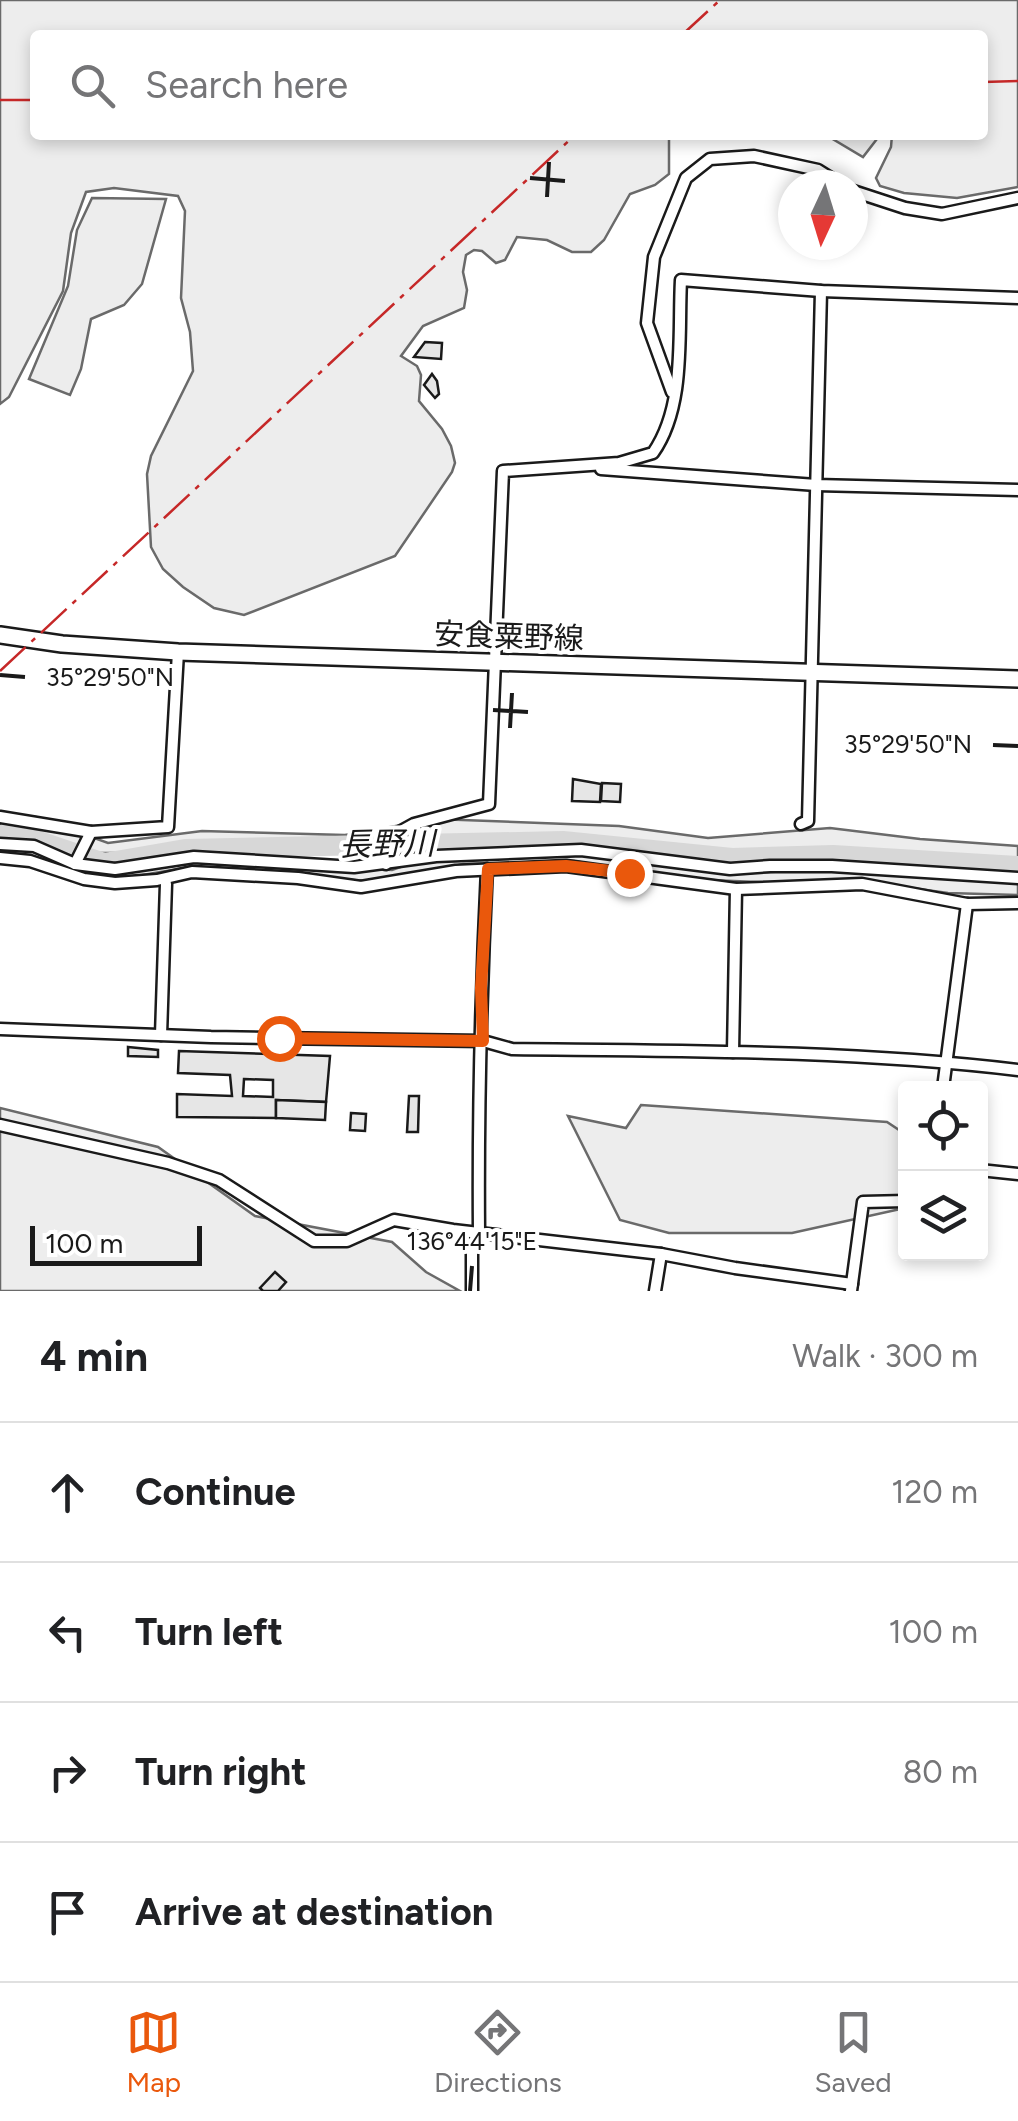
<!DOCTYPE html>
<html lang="en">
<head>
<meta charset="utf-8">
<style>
  :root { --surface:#fff; --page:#f2f2f2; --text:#202124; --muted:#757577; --line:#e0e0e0; --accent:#ea580c }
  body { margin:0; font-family:Figtree,"Noto Sans JP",sans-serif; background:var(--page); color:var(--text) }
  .controls { position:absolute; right:30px; bottom:30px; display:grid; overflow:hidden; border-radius:10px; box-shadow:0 5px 15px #0003 }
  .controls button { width:90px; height:90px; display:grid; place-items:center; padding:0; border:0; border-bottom:2px solid var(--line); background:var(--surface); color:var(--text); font:50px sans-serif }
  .compass { position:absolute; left:778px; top:170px; width:90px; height:90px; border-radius:50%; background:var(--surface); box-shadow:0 5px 15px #0003; rotate:184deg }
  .scale { position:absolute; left:30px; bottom:25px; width:172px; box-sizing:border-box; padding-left:10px; border:5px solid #1a1a1a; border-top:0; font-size:28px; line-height:35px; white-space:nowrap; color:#1a1a1a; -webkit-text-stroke:8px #fff; paint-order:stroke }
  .stop { position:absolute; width:30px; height:30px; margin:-22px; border:8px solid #ea580c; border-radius:50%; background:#fff }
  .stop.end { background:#ea580c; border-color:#fff; box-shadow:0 2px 10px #0008 }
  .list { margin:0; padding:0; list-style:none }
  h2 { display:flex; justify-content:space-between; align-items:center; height:130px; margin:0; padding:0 40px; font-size:42px }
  h2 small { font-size:32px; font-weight:400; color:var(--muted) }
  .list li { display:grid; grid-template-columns:65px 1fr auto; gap:30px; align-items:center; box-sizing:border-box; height:140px; padding:0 40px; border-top:2px solid var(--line) }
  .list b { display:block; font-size:38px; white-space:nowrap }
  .list em { font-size:32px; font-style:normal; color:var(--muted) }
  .icon { flex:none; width:55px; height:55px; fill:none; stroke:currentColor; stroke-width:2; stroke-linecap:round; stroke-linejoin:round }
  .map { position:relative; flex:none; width:1018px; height:1291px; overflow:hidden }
  .search { position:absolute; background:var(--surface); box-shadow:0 5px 15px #0003; left:30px; right:30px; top:30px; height:110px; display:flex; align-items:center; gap:25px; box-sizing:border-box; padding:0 35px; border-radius:10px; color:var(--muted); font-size:38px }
  .sheet { height:690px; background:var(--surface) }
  nav { display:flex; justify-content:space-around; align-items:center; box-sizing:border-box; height:140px; border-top:2px solid var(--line); background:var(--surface); font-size:28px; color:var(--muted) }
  nav a { display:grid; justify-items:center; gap:5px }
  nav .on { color:var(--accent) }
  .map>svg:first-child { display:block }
  .built { fill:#ededed; stroke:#6a6a6a; stroke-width:2.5 }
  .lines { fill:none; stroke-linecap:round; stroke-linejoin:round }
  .river { stroke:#d7d7d7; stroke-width:20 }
  .building { fill:#e6e6e6; stroke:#1a1a1a; stroke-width:2.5; fill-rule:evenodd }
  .minor-casing { stroke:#1a1a1a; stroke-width:15 }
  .secondary-casing { stroke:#1a1a1a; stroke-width:20 }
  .minor { stroke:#fff; stroke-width:10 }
  .secondary { stroke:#fff; stroke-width:15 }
  .power { stroke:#c62828; stroke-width:2.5; stroke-dasharray:35 8 5 8; stroke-linecap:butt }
  .route { stroke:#ea580c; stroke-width:12 }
  .ticks { fill:none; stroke:#1a1a1a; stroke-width:4 }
  .labels { text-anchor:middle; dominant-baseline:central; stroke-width:8; stroke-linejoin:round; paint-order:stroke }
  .street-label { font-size:30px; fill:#1a1a1a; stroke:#fff }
  .water-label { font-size:32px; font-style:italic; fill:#1a1a1a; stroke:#fff }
  .ticks-label { font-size:25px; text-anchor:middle; fill:#1a1a1a; stroke:#fff; stroke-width:8; stroke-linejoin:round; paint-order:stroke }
</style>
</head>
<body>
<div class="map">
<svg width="1018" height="1291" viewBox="0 0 1018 1291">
  <rect width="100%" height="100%" fill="#fff"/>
  <g class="built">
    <path d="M 0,0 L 1018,0 L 1018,187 L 957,198 L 904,193 L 880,186 L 876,178 L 891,147 L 892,135 L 983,135 L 983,35 L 35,35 L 35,135 L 669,135 L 669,174 L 655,185 L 630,194 L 604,240 L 591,252 L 572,252 L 547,240 L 517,237 L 505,260 L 496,263 L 482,251 L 474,250 L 466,255 L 463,272 L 467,290 L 464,308 L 423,326 L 401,356 L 417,366 L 421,375 L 419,401 L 442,429 L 451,446 L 455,463 L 452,472 L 395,556 L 244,615 L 214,608 L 183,587 L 163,569 L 151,547 L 147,474 L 151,456 L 193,371 L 190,332 L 181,298 L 185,211 L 178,196 L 114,188 L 86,192 L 71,233 L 63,291 L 9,397 L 0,404 Z"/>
    <path d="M 826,135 L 880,135 L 863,157 Z"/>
    <path d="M 92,198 L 166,199 L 142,284 L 124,305 L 91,319 L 81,369 L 70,395 L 29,379 L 68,286 L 77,230 Z"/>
    <path d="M 0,815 L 36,817 L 108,843 L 202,831 L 345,835 L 435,819 L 619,826 L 708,838 L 830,828 L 920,839 L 1018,846 L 1018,863 L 828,849 L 734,853 L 600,839 L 533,837 L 448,837 L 351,851 L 189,846 L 143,853 L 99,853 L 0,830 Z"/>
    <path d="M 0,848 L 28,849 L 81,869 L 194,860 L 392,870 L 418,861 L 579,854 L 732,874 L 807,870 L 1018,883 L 1018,895 L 948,893 L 876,883 L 810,884 L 685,879 L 574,861 L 463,864 L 417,875 L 365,881 L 190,867 L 119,879 L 93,877 L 0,854 Z"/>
    <path d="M 641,1105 L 887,1122 L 905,1134 L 905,1208 L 792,1233 L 669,1233 L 620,1220 L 568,1116 L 626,1128 Z"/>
    <path d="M 0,1108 L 158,1147 L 255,1216 L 392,1242 L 426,1272 L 460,1291 L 0,1291 Z"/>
  </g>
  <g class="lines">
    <path class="river" d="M 0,835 L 36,840 L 104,863 L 185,849 L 563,841 L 732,858 L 833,855 L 1018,866"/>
  </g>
  <g class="building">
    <path d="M 425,342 L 442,343 L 441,359 L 414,357 Z"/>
    <path d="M 432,374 L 437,381 L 439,394 L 435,398 L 424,385 Z"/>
    <path d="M 573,779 L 601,784 L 600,802 L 572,801 Z"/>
    <path d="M 602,783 L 621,784 L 620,802 L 601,801 Z"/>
    <path d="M 128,1047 L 158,1050 L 158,1057 L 128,1056 Z"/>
    <path d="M 179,1051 L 330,1056 L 326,1102 L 276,1100 L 276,1118 L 177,1117 L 177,1094 L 232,1096 L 230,1075 L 178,1073 ZM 244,1079 L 273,1080 L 273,1097 L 243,1096 Z"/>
    <path d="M 409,1096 L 419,1096 L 418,1132 L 407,1132 Z"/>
    <path d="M 276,1100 L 326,1102 L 325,1120 L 276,1118 Z"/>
    <path d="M 351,1113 L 366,1114 L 365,1131 L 350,1130 Z"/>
    <path d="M 275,1272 L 286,1282 L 278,1291 L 263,1291 L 260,1288 Z"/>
  </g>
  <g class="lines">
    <defs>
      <g id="minor">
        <path d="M 853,191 L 905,208 L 942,214 L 1018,198"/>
        <path d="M 672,392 L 647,323 L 654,257 L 686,178 L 710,159 L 754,156 L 818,170 L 842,185"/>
        <path d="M 601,469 L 816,485 L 1018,490"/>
        <path d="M 0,817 L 91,832 L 168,827 L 178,652"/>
        <path d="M 801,824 L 808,821 L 821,291"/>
        <path d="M 0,844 L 34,846 L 75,864 L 115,869 L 194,857 L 354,867 L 436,856 L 581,850 L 730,869 L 770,866 L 832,866 L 1018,878"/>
        <path d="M 0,858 L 30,861 L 84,879 L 115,883 L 157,880 L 192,872 L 298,878 L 361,887 L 456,871 L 566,866 L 736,889 L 862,884 L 967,904 L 1018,903"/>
        <path d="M 75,864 L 91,832"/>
        <path d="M 386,864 L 383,841 L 414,824 L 489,804 L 503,471 L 619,463 L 653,453 C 686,406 678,335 681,280 L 821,291 L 1018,298"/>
        <path d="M 0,1029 L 211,1037 L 483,1041 L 512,1049 C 681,1051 850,1050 1018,1070"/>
        <path d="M 161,1035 L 166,884"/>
        <path d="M 733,1052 L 736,889"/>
        <path d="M 943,1088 L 967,904"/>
        <path d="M 0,1125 L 168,1163 L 219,1180 L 314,1241 L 347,1241 L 394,1220 L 453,1230 L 661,1254 L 735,1268 L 852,1284"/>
        <path d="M 980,1170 L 1018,1174"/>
        <path d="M 472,1291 L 472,1248 L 479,1233 C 478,1111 481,990 487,869"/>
        <path d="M 655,1291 L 661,1254"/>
        <path d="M 851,1291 L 863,1202 L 906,1201"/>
      </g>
      <path id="secondary" d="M 0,635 L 62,644 L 178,652 L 1018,679"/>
    </defs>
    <use href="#minor" class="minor-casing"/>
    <use href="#secondary" class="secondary-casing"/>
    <use href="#minor" class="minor"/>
    <use href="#secondary" class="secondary"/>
    <g class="power">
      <path d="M 682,35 L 720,0"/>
      <path d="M 983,82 L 1018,81"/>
      <path d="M 0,100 L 35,100"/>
      <path d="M 0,671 L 575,135"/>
    </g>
  </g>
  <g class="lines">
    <path class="route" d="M 279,1038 L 483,1041 L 481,988 L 488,869 L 566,866 L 629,873"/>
  </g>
  <path class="ticks" d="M 530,178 L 565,181M 547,197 L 549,162M 0,675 L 25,677M 493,710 L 528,712M 510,728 L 512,693M 993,745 L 1018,746M 470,1291 L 472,1266"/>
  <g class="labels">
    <g class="street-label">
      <text transform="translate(509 636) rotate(2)">安食粟野線</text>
    </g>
    <g class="water-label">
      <text transform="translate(387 844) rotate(-1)">長野川</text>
    </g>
  </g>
  <g class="ticks-label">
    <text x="110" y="686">35°29'50"N</text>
    <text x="908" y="753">35°29'50"N</text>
    <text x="472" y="1250">136°44'15"E</text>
  </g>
</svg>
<div class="controls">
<button><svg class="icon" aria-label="locate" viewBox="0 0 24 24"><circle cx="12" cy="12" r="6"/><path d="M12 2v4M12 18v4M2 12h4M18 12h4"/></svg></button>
<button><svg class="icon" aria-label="layers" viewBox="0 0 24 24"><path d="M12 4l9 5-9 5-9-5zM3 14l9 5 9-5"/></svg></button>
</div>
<svg class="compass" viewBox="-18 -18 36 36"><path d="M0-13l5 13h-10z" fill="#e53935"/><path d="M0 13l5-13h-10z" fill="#757577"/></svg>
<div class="scale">100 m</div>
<div class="stop" style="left:279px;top:1038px"></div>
<div class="stop end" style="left:629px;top:873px"></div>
<div class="search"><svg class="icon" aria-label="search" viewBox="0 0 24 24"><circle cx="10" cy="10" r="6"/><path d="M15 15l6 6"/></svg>Search here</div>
</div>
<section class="sheet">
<h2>4 min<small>Walk · 300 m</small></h2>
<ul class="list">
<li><svg class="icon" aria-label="ahead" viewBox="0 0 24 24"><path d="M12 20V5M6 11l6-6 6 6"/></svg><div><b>Continue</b></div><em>120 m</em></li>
<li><svg class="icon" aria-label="left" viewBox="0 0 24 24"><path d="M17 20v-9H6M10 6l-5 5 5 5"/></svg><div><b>Turn left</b></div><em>100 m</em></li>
<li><svg class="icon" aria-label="right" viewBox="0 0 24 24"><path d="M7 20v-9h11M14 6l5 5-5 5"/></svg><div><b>Turn right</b></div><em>80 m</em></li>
<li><svg class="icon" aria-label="arrive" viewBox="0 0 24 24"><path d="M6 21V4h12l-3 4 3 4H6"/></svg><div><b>Arrive at destination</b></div></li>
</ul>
</section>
<nav>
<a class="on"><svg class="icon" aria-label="map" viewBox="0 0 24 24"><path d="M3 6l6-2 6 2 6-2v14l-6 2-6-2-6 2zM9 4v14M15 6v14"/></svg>Map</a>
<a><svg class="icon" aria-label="directions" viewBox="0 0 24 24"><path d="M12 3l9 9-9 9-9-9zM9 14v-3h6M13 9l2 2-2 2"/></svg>Directions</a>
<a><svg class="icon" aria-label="saved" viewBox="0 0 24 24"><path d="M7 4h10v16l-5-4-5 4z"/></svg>Saved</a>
</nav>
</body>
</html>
